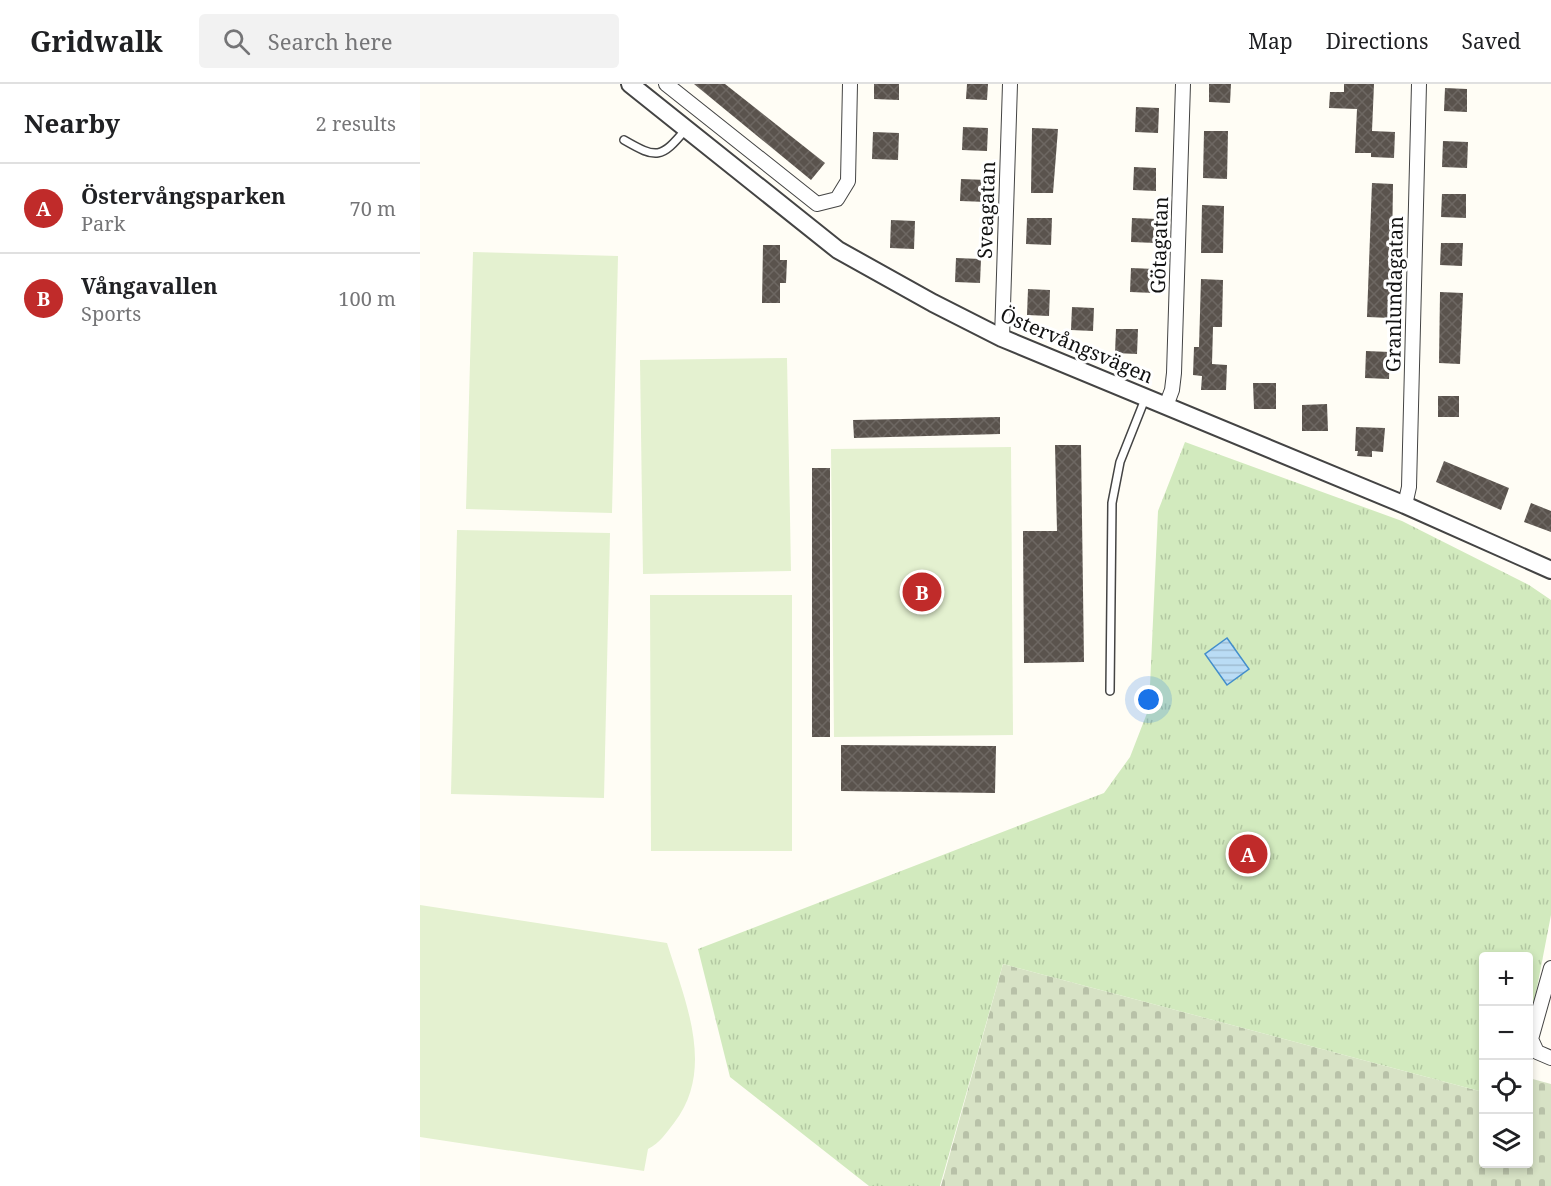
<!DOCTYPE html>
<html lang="en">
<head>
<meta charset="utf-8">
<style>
  :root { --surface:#fff; --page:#f2f2f2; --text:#202124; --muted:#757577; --line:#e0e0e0; --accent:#c02b2a }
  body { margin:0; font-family:"Noto Serif",serif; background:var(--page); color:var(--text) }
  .controls { position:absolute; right:18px; bottom:18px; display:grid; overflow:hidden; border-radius:6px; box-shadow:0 3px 9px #0003 }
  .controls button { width:54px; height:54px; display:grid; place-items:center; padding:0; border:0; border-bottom:2px solid var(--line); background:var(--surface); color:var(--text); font:30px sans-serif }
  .you { position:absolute; left:729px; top:616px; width:21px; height:21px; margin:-15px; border:4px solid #fff; border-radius:50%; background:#1a73e8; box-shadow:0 0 0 9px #1a73e833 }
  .badge { display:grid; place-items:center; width:39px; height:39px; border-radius:50%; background:var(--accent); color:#fff; font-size:20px; font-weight:700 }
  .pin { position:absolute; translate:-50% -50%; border:3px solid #fff; box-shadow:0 2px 6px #0006 }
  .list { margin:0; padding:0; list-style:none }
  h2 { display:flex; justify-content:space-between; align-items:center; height:78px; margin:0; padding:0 24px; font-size:26px }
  h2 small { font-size:20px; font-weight:400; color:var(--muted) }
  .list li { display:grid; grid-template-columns:39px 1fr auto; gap:18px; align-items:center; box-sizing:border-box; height:90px; padding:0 24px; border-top:2px solid var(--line) }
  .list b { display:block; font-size:22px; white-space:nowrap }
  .list p { margin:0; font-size:20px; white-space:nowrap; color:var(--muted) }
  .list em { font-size:20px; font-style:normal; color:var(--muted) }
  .icon { flex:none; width:33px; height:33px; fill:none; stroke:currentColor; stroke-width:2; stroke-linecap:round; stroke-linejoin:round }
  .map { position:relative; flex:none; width:1131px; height:1102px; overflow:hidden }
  header { display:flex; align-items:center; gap:36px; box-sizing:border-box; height:84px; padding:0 30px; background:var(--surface); border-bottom:2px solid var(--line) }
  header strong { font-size:28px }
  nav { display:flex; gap:33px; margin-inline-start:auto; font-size:21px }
  .search { width:420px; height:54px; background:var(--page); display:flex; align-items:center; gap:15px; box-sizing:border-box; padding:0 21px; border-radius:6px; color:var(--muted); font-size:22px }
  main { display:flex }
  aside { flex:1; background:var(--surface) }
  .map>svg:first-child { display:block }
  .cemetery { fill:url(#cemetery-stones) }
  .park { fill:url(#park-tufts) }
  .pitch { fill:#e4f1d0 }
  .water { fill:url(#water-rules); stroke:#438ecb; stroke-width:1.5 }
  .building { fill:url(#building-cross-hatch) }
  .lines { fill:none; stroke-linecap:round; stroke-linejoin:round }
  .service-casing { stroke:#444; stroke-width:10 }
  .minor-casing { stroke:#444; stroke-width:16 }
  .tertiary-casing { stroke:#444; stroke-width:20 }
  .service { stroke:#fff; stroke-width:7 }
  .minor { stroke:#fff; stroke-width:14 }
  .tertiary { stroke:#fff; stroke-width:16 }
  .labels { text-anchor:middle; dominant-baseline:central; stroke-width:6; stroke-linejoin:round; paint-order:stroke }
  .street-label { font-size:20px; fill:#111; stroke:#fff }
</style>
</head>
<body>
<header>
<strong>Gridwalk</strong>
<div class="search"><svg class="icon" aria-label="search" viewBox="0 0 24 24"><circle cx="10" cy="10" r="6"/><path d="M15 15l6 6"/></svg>Search here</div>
<nav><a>Map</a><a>Directions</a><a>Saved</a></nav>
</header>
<main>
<aside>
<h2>Nearby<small>2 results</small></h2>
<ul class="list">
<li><span class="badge">A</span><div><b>Östervångsparken</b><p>Park</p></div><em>70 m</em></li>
<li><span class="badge">B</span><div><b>Vångavallen</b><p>Sports</p></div><em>100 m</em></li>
</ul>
</aside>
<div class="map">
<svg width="1131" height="1102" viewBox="0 0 1131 1102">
  <defs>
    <pattern id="cemetery-stones" width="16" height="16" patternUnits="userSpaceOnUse" patternTransform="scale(1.5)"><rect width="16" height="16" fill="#d7e2c5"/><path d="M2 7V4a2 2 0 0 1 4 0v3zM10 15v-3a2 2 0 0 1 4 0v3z" fill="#b8c1a8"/></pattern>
    <pattern id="park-tufts" width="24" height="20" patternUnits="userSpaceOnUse" patternTransform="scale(1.5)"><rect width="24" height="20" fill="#d2eabe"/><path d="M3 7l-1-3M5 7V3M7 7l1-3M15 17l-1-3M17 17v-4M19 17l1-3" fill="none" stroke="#b3c8a2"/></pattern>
    <pattern id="water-rules" width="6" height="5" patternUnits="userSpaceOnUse" patternTransform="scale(1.5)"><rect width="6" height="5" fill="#badcf5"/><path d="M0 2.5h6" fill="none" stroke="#9fbcd1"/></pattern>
    <pattern id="building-cross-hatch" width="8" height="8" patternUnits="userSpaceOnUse" patternTransform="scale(1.5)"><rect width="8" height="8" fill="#5a534d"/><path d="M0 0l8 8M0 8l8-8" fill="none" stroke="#6d6762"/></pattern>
  </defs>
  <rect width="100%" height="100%" fill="#fffdf5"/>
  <path class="cemetery" d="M 583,880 L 1063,1008 L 1064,1080 L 1108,1080 L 1109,994 L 1131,1000 L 1131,1102 L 521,1102 Z"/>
  <path class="park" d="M 765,358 L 982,437 L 1109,501 L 1131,516 L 1131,831 L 1109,945 L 1108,872 L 1064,872 L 1063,1008 L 583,880 L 520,1102 L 449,1102 L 310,993 L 278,865 L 684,709 L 710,673 L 729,624 L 738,427 Z"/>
  <g class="pitch">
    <path d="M 53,168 L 198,172 L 192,429 L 46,425 Z"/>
    <path d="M 367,274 L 371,487 L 223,490 L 220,276 Z"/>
    <path d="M 591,363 L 593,651 L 414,653 L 411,365 Z"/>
    <path d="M 37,446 L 190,449 L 184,714 L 31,710 Z"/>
    <path d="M 230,511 L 372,511 L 372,767 L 231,767 Z"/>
    <path d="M 0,821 L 247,859 C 265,917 296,985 254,1039 C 246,1049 240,1059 228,1065 L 224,1087 L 0,1053 Z"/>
  </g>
  <path class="water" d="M 807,554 L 829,585 L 807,601 L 785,570 Z"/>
  <g class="building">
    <path d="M 274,0 L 305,0 L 405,79 L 391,96 Z"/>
    <path d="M 454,0 L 479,0 L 479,16 L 454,15 Z"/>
    <path d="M 547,0 L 568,0 L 567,16 L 546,15 Z"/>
    <path d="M 789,0 L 811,0 L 810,19 L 789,18 Z"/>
    <path d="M 924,0 L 954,0 L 952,47 L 975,48 L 974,74 L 951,73 L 951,69 L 935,69 L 937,25 L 909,24 L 910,8 L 924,8 Z"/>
    <path d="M 1025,4 L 1047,5 L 1047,28 L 1024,27 Z"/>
    <path d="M 716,23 L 739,24 L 738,49 L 715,48 Z"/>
    <path d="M 543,43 L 568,44 L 567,67 L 542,66 Z"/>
    <path d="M 612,44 L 638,45 L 633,109 L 611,109 Z"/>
    <path d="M 784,47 L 808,47 L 807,95 L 783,94 Z"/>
    <path d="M 453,48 L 479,49 L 478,76 L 452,75 Z"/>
    <path d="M 1023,57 L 1048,58 L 1047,84 L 1022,83 Z"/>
    <path d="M 714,83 L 736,84 L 736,107 L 713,106 Z"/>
    <path d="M 541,95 L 567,96 L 567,118 L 540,117 Z"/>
    <path d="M 952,99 L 973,100 L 971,234 L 947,233 Z"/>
    <path d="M 1022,110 L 1046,110 L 1046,134 L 1021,133 Z"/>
    <path d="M 782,121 L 804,122 L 803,169 L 781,169 Z"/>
    <path d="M 607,134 L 632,134 L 631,161 L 606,160 Z"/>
    <path d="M 712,134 L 737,135 L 736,159 L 711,158 Z"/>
    <path d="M 471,136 L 495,137 L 494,165 L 470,164 Z"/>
    <path d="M 1021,159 L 1043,159 L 1042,182 L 1020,181 Z"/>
    <path d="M 343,161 L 360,161 L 360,176 L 367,176 L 366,199 L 360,199 L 360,219 L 342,219 Z"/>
    <path d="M 536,174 L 561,175 L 560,199 L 535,198 Z"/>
    <path d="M 711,184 L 735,185 L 734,209 L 710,208 Z"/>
    <path d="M 781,195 L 803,196 L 802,243 L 793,243 L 792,280 L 807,281 L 806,306 L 781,306 L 782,292 L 773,291 L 774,263 L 779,263 Z"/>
    <path d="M 608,205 L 630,206 L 629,232 L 607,231 Z"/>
    <path d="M 1020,208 L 1043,209 L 1040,280 L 1019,279 Z"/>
    <path d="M 652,223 L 674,224 L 673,247 L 651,246 Z"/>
    <path d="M 696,245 L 718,245 L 717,270 L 695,269 Z"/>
    <path d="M 946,267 L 970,268 L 969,295 L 945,294 Z"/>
    <path d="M 833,299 L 856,299 L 856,325 L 834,325 Z"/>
    <rect x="1018" y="312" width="21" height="21"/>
    <path d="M 907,320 L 908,347 L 882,347 L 882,321 Z"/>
    <path d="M 580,333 L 580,350 L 434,354 L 433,336 Z"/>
    <path d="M 936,343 L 965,344 L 963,368 L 952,367 L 952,373 L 937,372 L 938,367 L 935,367 Z"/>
    <path d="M 635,361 L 661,361 L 664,578 L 604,579 L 603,447 L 637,447 Z"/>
    <path d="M 1024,377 L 1089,404 L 1081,426 L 1016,398 Z"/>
    <rect x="392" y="384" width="18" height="269"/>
    <path d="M 1111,419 L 1131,427 L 1131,448 L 1104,438 Z"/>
    <path d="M 421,661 L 576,662 L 575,709 L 421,707 Z"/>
  </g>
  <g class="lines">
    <defs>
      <g id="service">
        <path d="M 204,56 C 237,75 241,75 266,45"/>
        <path d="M 690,607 L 692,419 L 700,378 L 725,315"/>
      </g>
      <g id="minor">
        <path d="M 246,0 L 397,120 L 417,115 L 428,97 L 430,0"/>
        <path d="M 582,254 L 590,0"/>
        <path d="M 746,322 L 752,306 L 754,289 L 763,0"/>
        <path d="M 985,421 L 989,403 L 999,0"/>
        <path d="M 1131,884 L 1111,955 L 1117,968 L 1131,974"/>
      </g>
      <path id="tertiary" d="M 210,0 L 418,166 L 513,219 L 582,254 L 985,421 L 1131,486"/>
    </defs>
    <use href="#service" class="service-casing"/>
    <use href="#minor" class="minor-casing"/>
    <use href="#tertiary" class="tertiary-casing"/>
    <use href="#service" class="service"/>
    <use href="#minor" class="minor"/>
    <use href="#tertiary" class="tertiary"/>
  </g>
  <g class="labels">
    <g class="street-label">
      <text transform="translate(566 126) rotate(-88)">Sveagatan</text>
      <text transform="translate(739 161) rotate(-88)">Götagatan</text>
      <text transform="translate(974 210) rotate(-89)">Granlundagatan</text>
      <text transform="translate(657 261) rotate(23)">Östervångsvägen</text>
    </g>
  </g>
</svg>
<div class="controls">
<button>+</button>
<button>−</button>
<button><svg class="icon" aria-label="locate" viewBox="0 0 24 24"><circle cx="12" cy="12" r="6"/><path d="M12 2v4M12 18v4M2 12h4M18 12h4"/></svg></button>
<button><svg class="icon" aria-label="layers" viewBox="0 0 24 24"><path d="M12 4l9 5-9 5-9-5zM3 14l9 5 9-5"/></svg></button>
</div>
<div class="you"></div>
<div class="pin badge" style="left:828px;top:770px">A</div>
<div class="pin badge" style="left:502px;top:508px">B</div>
</div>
</main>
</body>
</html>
